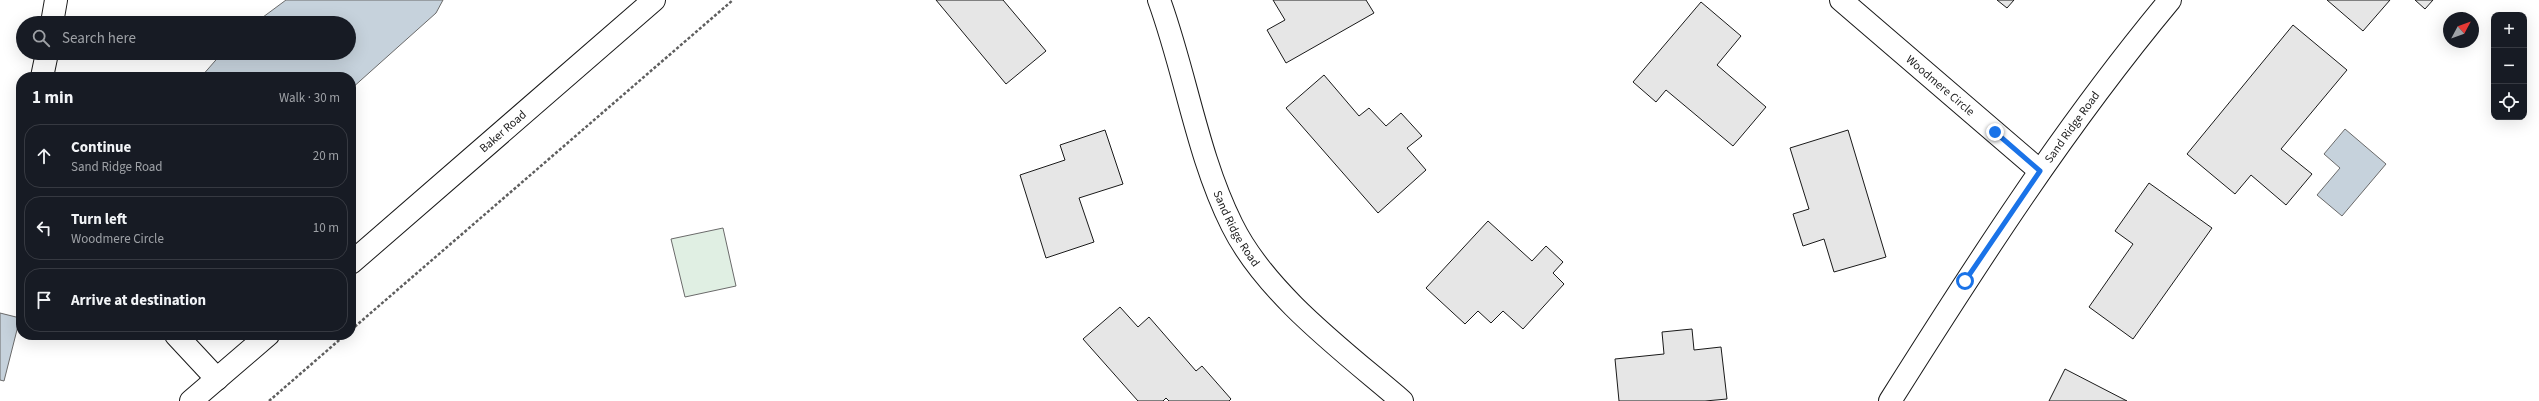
<!DOCTYPE html>
<html lang="en">
<head>
<meta charset="utf-8">
<style>
  :root { --surface:#171b24; --page:#20242c; --text:#f1f3f6; --muted:#9ea1a6; --line:#363941 }
  body { margin:0; font-family:"Source Sans 3",sans-serif; background:var(--page); color:var(--text) }
  .controls { position:absolute; right:12px; top:12px; display:grid; overflow:hidden; border-radius:8px; box-shadow:0 4px 16px #0002 }
  .controls button { width:36px; height:36px; display:grid; place-items:center; padding:0; border:0; border-bottom:1px solid var(--line); background:var(--surface); color:var(--text); font:20px sans-serif }
  .compass { position:absolute; left:2443px; top:12px; width:36px; height:36px; border-radius:50%; background:var(--surface); box-shadow:0 4px 16px #0002; rotate:49deg }
  .stop { position:absolute; width:12px; height:12px; margin:-9px; border:3px solid #1a73e8; border-radius:50%; background:#fff }
  .stop.end { background:#1a73e8; border-color:#fff; box-shadow:0 1px 4px #0008 }
  .list { margin:0; padding:0; list-style:none }
  h2 { display:flex; justify-content:space-between; align-items:center; height:52px; margin:0; padding:0 16px; font-size:17px }
  h2 small { font-size:13px; font-weight:400; color:var(--muted) }
  .list li { display:grid; grid-template-columns:26px 1fr auto; gap:12px; align-items:center; box-sizing:border-box; height:64px; margin:0 8px 8px; padding:0 8px; border:1px solid var(--line); border-radius:16px }
  .list b { display:block; font-size:15px; white-space:nowrap }
  .list p { margin:0; font-size:13px; white-space:nowrap; color:var(--muted) }
  .list em { font-size:13px; font-style:normal; color:var(--muted) }
  .icon { flex:none; width:22px; height:22px; fill:none; stroke:currentColor; stroke-width:2; stroke-linecap:round; stroke-linejoin:round }
  .map { position:relative; flex:none; width:2539px; height:401px; overflow:hidden }
  .search { position:absolute; background:var(--surface); box-shadow:0 4px 16px #0002; left:16px; top:16px; width:340px; height:44px; display:flex; align-items:center; gap:10px; box-sizing:border-box; padding:0 14px; border-radius:22px; color:var(--muted); font-size:15px }
  .panel { position:absolute; background:var(--surface); box-shadow:0 4px 16px #0002; left:16px; top:72px; width:340px; height:268px; border-radius:16px }
  .map>svg:first-child { display:block }
  .green { fill:#e0efe3; stroke:#6a6a6a }
  .water { fill:#c6d2dc; stroke:#6a6a6a }
  .building { fill:#e6e6e6; stroke:#1a1a1a }
  .lines { fill:none; stroke-linecap:round; stroke-linejoin:round }
  .minor-casing { stroke:#1a1a1a; stroke-width:24 }
  .major-casing { stroke:#1a1a1a; stroke-width:24 }
  .path { stroke:#5f5f5f; stroke-width:2.5; stroke-dasharray:3 2; stroke-linecap:butt }
  .minor { stroke:#fff; stroke-width:22 }
  .major { stroke:#fff; stroke-width:22 }
  .route { stroke:#1a73e8; stroke-width:5 }
  .labels { text-anchor:middle; dominant-baseline:central; stroke-width:3; stroke-linejoin:round; paint-order:stroke }
  .street-label { font-size:12px; fill:#1a1a1a; stroke:#fff }
</style>
</head>
<body>
<div class="map">
<svg width="2539" height="401" viewBox="0 0 2539 401">
  <rect width="100%" height="100%" fill="#fff"/>
  <path class="green" d="M 723,228 L 736,286 L 685,297 L 671,239 Z"/>
  <g class="water">
    <path d="M 286,0 L 443,0 L 436,13 L 351,89 L 351,77 L 201,77 L 222,53 L 349,53 L 349,23 L 255,23 Z"/>
    <path d="M 2345,129 L 2386,164 L 2342,216 L 2317,195 L 2340,168 L 2324,154 Z"/>
    <path d="M 0,313 L 20,318 L 4,381 L 0,380 Z"/>
  </g>
  <g class="building">
    <path d="M 936,0 L 1003,0 L 1046,51 L 1006,84 Z"/>
    <path d="M 1273,0 L 1366,0 L 1374,13 L 1286,63 L 1267,30 L 1285,20 Z"/>
    <path d="M 1997,0 L 2014,0 L 2007,8 Z"/>
    <path d="M 2327,0 L 2390,0 L 2363,31 Z"/>
    <path d="M 2415,0 L 2433,0 L 2425,9 Z"/>
    <path d="M 1701,2 L 1741,36 L 1717,65 L 1766,107 L 1733,146 L 1666,90 L 1656,102 L 1633,82 Z"/>
    <path d="M 2293,25 L 2347,70 L 2281,149 L 2312,174 L 2286,205 L 2251,175 L 2235,194 L 2187,154 Z"/>
    <path d="M 1324,75 L 1359,116 L 1369,108 L 1386,126 L 1401,113 L 1422,136 L 1407,148 L 1426,170 L 1378,213 L 1286,108 Z"/>
    <path d="M 1105,130 L 1123,184 L 1079,198 L 1094,242 L 1046,258 L 1020,175 L 1065,160 L 1060,145 Z"/>
    <path d="M 1848,130 L 1886,257 L 1834,272 L 1824,239 L 1803,246 L 1793,214 L 1809,209 L 1790,148 Z"/>
    <path d="M 2149,183 L 2212,228 L 2133,339 L 2089,307 L 2133,244 L 2115,231 Z"/>
    <path d="M 1488,221 L 1532,261 L 1546,246 L 1563,262 L 1553,273 L 1564,284 L 1523,329 L 1503,311 L 1491,323 L 1478,311 L 1465,324 L 1426,288 Z"/>
    <path d="M 1120,307 L 1138,327 L 1149,317 L 1196,371 L 1202,366 L 1231,399 L 1229,401 L 1169,401 L 1166,398 L 1163,401 L 1138,401 L 1083,339 Z"/>
    <path d="M 1692,329 L 1694,350 L 1721,347 L 1727,399 L 1705,401 L 1619,401 L 1615,359 L 1664,354 L 1662,332 Z"/>
    <path d="M 2065,369 L 2127,401 L 2049,401 Z"/>
  </g>
  <g class="lines">
    <defs>
      <g id="minor">
        <path id="s1" d="M 1159,0 C 1186,74 1197,155 1232,225 C 1266,294 1345,352 1402,401"/>
        <path id="s2" d="M 1841,0 L 2040,171"/>
        <path d="M 52,23 L 56,0"/>
        <path d="M 42,77 L 47,53"/>
        <path d="M 176,335 L 217,379"/>
        <path id="s3" d="M 1890,401 C 1977,263 2065,126 2170,0"/>
      </g>
      <g id="major">
        <path id="s4" d="M 351,263 L 654,0"/>
        <path d="M 191,401 L 268,335"/>
      </g>
    </defs>
    <use href="#minor" class="minor-casing"/>
    <use href="#major" class="major-casing"/>
    <g class="path">
      <path d="M 351,330 L 733,0"/>
      <path d="M 269,401 L 345,335"/>
    </g>
    <use href="#minor" class="minor"/>
    <use href="#major" class="major"/>
  </g>
  <g class="lines">
    <path class="route" d="M 1965,281 L 2040,171 L 1995,132"/>
  </g>
  <g class="labels">
    <g class="street-label">
      <text stroke="none"><textPath href="#s2" startOffset="131">Woodmere Circle</textPath></text>
      <text stroke="none"><textPath href="#s3" startOffset="329">Sand Ridge Road</textPath></text>
      <text stroke="none"><textPath href="#s4" startOffset="201">Baker Road</textPath></text>
      <text stroke="none"><textPath href="#s1" startOffset="242">Sand Ridge Road</textPath></text>
    </g>
  </g>
</svg>
<div class="controls">
<button>+</button>
<button>−</button>
<button><svg class="icon" aria-label="locate" viewBox="0 0 24 24"><circle cx="12" cy="12" r="6"/><path d="M12 2v4M12 18v4M2 12h4M18 12h4"/></svg></button>
</div>
<svg class="compass" viewBox="-18 -18 36 36"><path d="M0-13l5 13h-10z" fill="#e53935"/><path d="M0 13l5-13h-10z" fill="#9ea1a6"/></svg>
<div class="stop" style="left:1965px;top:281px"></div>
<div class="stop end" style="left:1995px;top:132px"></div>
<div class="search"><svg class="icon" aria-label="search" viewBox="0 0 24 24"><circle cx="10" cy="10" r="6"/><path d="M15 15l6 6"/></svg>Search here</div>
<section class="panel">
<h2>1 min<small>Walk · 30 m</small></h2>
<ul class="list">
<li><svg class="icon" aria-label="ahead" viewBox="0 0 24 24"><path d="M12 20V5M6 11l6-6 6 6"/></svg><div><b>Continue</b><p>Sand Ridge Road</p></div><em>20 m</em></li>
<li><svg class="icon" aria-label="left" viewBox="0 0 24 24"><path d="M17 20v-9H6M10 6l-5 5 5 5"/></svg><div><b>Turn left</b><p>Woodmere Circle</p></div><em>10 m</em></li>
<li><svg class="icon" aria-label="arrive" viewBox="0 0 24 24"><path d="M6 21V4h12l-3 4 3 4H6"/></svg><div><b>Arrive at destination</b></div></li>
</ul>
</section>
</div>
</body>
</html>
